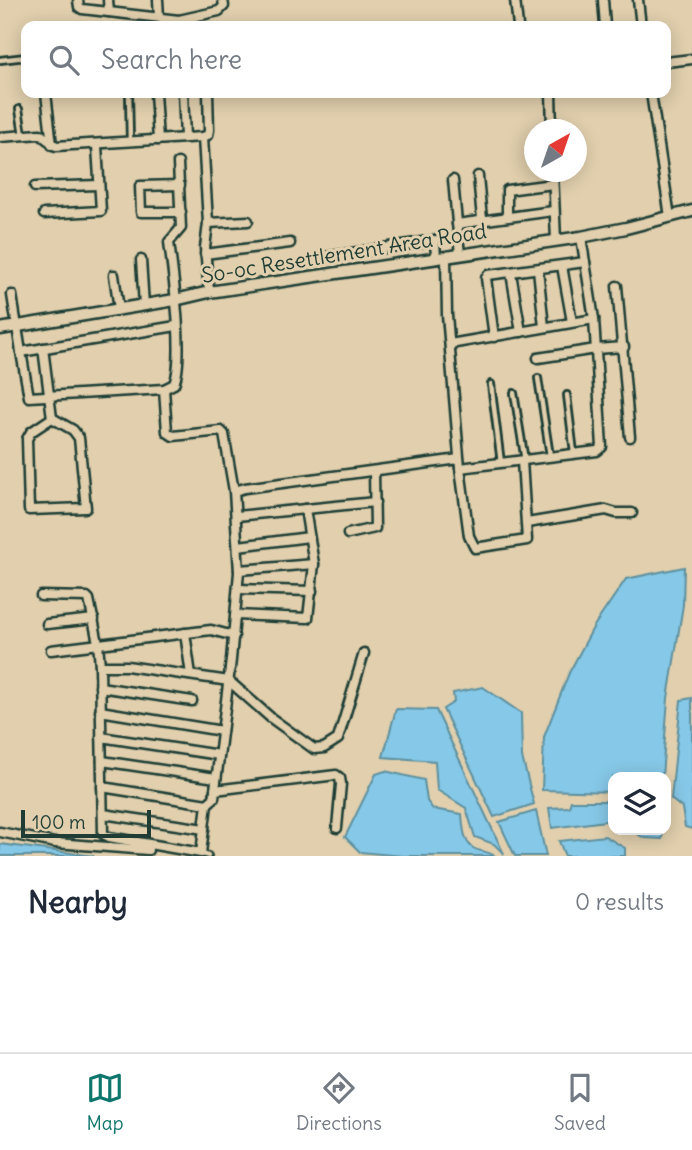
<!DOCTYPE html>
<html lang="en">
<head>
<meta charset="utf-8">
<style>
  :root { --surface:#fff; --page:#f2f2f3; --text:#1f2937; --muted:#747a83; --line:#e0e1e3; --accent:#0f766e }
  body { margin:0; font-family:Delius,sans-serif; background:var(--page); color:var(--text) }
  .controls { position:absolute; right:21px; bottom:21px; display:grid; overflow:hidden; border-radius:14px; box-shadow:0 4px 18px #0003 }
  .controls button { width:63px; height:63px; display:grid; place-items:center; padding:0; border:0; border-bottom:2px solid var(--line); background:var(--surface); color:var(--text); font:35px sans-serif }
  .compass { position:absolute; left:524px; top:119px; width:63px; height:63px; border-radius:50%; background:var(--surface); box-shadow:0 4px 18px #0003; rotate:40deg }
  .scale { position:absolute; left:21px; bottom:18px; width:130px; box-sizing:border-box; padding-left:7px; border:4px solid #1f3d34; border-top:0; font-size:19px; line-height:24px; white-space:nowrap; color:#1f3d34; -webkit-text-stroke:5px #e1cfad; paint-order:stroke }
  .list { margin:0; padding:0; list-style:none }
  h2 { display:flex; justify-content:space-between; align-items:center; height:91px; margin:0; padding:0 28px; font-size:30px }
  h2 small { font-size:23px; font-weight:400; color:var(--muted) }
  .icon { flex:none; width:38px; height:38px; fill:none; stroke:currentColor; stroke-width:2; stroke-linecap:round; stroke-linejoin:round }
  .map { position:relative; flex:none; width:692px; height:856px; overflow:hidden }
  .search { position:absolute; background:var(--surface); box-shadow:0 4px 18px #0003; left:21px; right:21px; top:21px; height:77px; display:flex; align-items:center; gap:18px; box-sizing:border-box; padding:0 24px; border-radius:14px; color:var(--muted); font-size:26px }
  .sheet { height:196px; background:var(--surface) }
  nav { display:flex; justify-content:space-around; align-items:center; box-sizing:border-box; height:98px; border-top:2px solid var(--line); background:var(--surface); font-size:19px; color:var(--muted) }
  nav a { display:grid; justify-items:center; gap:4px }
  nav .on { color:var(--accent) }
  .map>svg:first-child { display:block }
  .water { fill:#86c8e7; stroke:#5d909f; stroke-width:2 }
  .lines { fill:none; stroke-linecap:round; stroke-linejoin:round }
  .service-casing { stroke:#1f3d34; stroke-width:10 }
  .minor-casing { stroke:#1f3d34; stroke-width:13 }
  .tertiary-casing { stroke:#1f3d34; stroke-width:15 }
  .service { stroke:#e1cfad; stroke-width:4.5 }
  .minor { stroke:#e1cfad; stroke-width:8 }
  .tertiary { stroke:#e1cfad; stroke-width:10 }
  .labels { text-anchor:middle; dominant-baseline:central; stroke-width:6; stroke-linejoin:round; paint-order:stroke }
  .street-label { font-size:21px; fill:#1f3d34; stroke:#e1cfad }
</style>
</head>
<body>
<div class="map">
<svg width="692" height="856" viewBox="0 0 692 856">
  <rect width="100%" height="100%" fill="#e1cfad"/>
  <filter id="ink" filterUnits="userSpaceOnUse"><feTurbulence type="fractalNoise" baseFrequency=".0143" numOctaves="2"/><feDisplacementMap in="SourceGraphic" scale="14" xChannelSelector="R" yChannelSelector="G"/><feConvolveMatrix kernelMatrix="1 2 1 2 8 2 1 2 1" color-interpolation-filters="sRGB"/></filter>
  <g filter="url(#ink)">
    <g class="water">
      <path d="M 684,567 L 683,605 L 668,698 L 662,777 L 613,777 L 613,792 L 542,790 L 544,737 L 569,673 L 594,626 L 626,579 Z"/>
      <path d="M 483,687 L 521,713 L 522,757 L 534,804 L 494,817 L 443,709 L 454,702 L 453,693 Z"/>
      <path d="M 692,698 L 692,829 L 685,827 L 682,808 L 671,799 L 681,700 Z"/>
      <path d="M 396,709 L 436,710 L 504,854 L 494,844 L 475,837 L 466,808 L 437,790 L 435,761 L 383,757 Z"/>
      <path d="M 385,771 L 424,780 L 427,801 L 433,809 L 462,814 C 463,825 463,841 473,848 C 480,852 488,851 495,856 L 402,856 L 360,852 L 345,837 L 376,774 Z"/>
      <path d="M 571,801 L 613,801 L 613,820 L 552,828 L 549,808 L 569,807 Z"/>
      <path d="M 536,811 L 546,856 L 515,856 L 499,822 Z"/>
      <path d="M 631,830 L 663,830 L 662,839 L 644,838 Z"/>
      <path d="M 605,836 L 625,848 L 625,856 L 565,856 L 559,841 Z"/>
      <path d="M 0,844 L 94,856 L 0,856 Z"/>
    </g>
    <g class="lines">
      <defs>
        <g id="service">
          <path d="M 0,60 L 26,57"/>
          <path d="M 129,93 L 130,141"/>
          <path d="M 19,109 L 23,135"/>
          <path d="M 538,378 L 550,456"/>
          <path d="M 491,384 L 501,463"/>
          <path d="M 514,393 L 525,461"/>
          <path d="M 567,395 L 574,453"/>
          <path d="M 201,853 L 208,856"/>
        </g>
        <g id="minor">
          <path d="M 78,0 L 79,7 L 82,9 L 179,20 L 180,26"/>
          <path d="M 108,0 L 109,12"/>
          <path d="M 158,0 L 159,17"/>
          <path d="M 515,0 L 518,26"/>
          <path d="M 603,0 L 605,26"/>
          <path d="M 638,0 L 641,26"/>
          <path d="M 179,20 L 219,11 L 224,6 L 223,0"/>
          <path d="M 666,62 L 692,59"/>
          <path d="M 46,93 L 52,145"/>
          <path d="M 155,93 L 158,140"/>
          <path d="M 183,93 L 185,137"/>
          <path d="M 551,93 L 552,130"/>
          <path d="M 651,93 L 670,217"/>
          <path d="M 0,137 L 40,134 L 56,146 L 203,137 L 208,223 L 205,248 L 209,292"/>
          <path d="M 203,137 L 208,135 L 209,130 L 208,93"/>
          <path d="M 553,172 L 556,240"/>
          <path d="M 478,176 L 482,219"/>
          <path d="M 453,180 L 460,255"/>
          <path d="M 180,185 L 140,186 L 141,212 L 181,212"/>
          <path d="M 35,187 L 99,185"/>
          <path d="M 44,214 L 101,211 L 97,146"/>
          <path d="M 507,217 L 507,190 L 553,184"/>
          <path d="M 208,223 L 248,221"/>
          <path d="M 457,224 L 553,211"/>
          <path d="M 205,254 L 290,243"/>
          <path d="M 326,257 L 435,240 L 436,259"/>
          <path d="M 446,258 L 447,315 L 460,468 L 597,451 L 602,447 L 594,319 L 581,237"/>
          <path d="M 141,260 L 144,305"/>
          <path d="M 562,266 L 572,322"/>
          <path d="M 538,269 L 544,327"/>
          <path d="M 511,273 L 521,332"/>
          <path d="M 114,275 L 119,309"/>
          <path d="M 617,286 L 630,437"/>
          <path d="M 12,295 L 21,352 L 176,326"/>
          <path d="M 494,337 L 486,278 L 488,275 L 585,262"/>
          <path d="M 450,344 L 594,319"/>
          <path d="M 43,348 L 52,418"/>
          <path d="M 21,352 L 29,397 L 164,389 L 174,384 C 185,357 173,274 169,242 L 181,228 L 178,163"/>
          <path d="M 538,358 L 596,349 L 624,347"/>
          <path d="M 164,389 L 167,432 L 173,436 L 221,431 L 224,434 L 234,491"/>
          <path d="M 52,418 L 73,430 L 79,438 L 86,508 L 29,510 L 27,439 L 31,432 Z"/>
          <path d="M 460,468 L 469,536 L 475,548 L 527,540 L 522,461"/>
          <path d="M 237,516 L 375,502"/>
          <path d="M 527,523 L 606,510 L 616,513 L 632,513"/>
          <path d="M 348,534 L 375,528 L 374,472"/>
          <path d="M 238,546 L 309,537"/>
          <path d="M 239,570 L 314,564"/>
          <path d="M 238,589 L 312,591"/>
          <path d="M 41,596 L 87,597 L 89,599 L 98,643 L 100,666 L 103,834 L 109,837 L 201,853 L 207,804 L 214,798 L 231,660 L 239,572 L 234,491 L 245,488 L 459,459"/>
          <path d="M 236,615 L 308,618 L 314,564 L 305,509"/>
          <path d="M 47,624 L 94,619"/>
          <path d="M 185,633 L 191,675"/>
          <path d="M 51,650 L 211,630 L 234,636"/>
          <path d="M 100,666 L 127,666 L 229,681 L 271,718 L 314,749 L 324,748 L 338,739 L 364,653"/>
          <path d="M 100,687 L 192,701"/>
          <path d="M 100,711 L 222,731"/>
          <path d="M 101,737 L 219,755"/>
          <path d="M 102,761 L 216,778"/>
          <path d="M 102,787 L 207,804"/>
          <path d="M 215,790 L 336,775 L 340,778 L 341,784 L 337,828"/>
          <path d="M 103,814 L 204,829"/>
          <path d="M 0,832 L 55,843 L 148,850"/>
        </g>
        <path id="tertiary" d="M 0,329 L 175,300 L 209,292 L 581,237 L 626,228 L 692,211"/>
      </defs>
      <use href="#service" class="service-casing"/>
      <use href="#minor" class="minor-casing"/>
      <use href="#tertiary" class="tertiary-casing"/>
      <use href="#service" class="service"/>
      <use href="#minor" class="minor"/>
      <use href="#tertiary" class="tertiary"/>
    </g>
  </g>
  <g class="labels">
    <g class="street-label">
      <text transform="translate(344 253) rotate(-9)">So-oc Resettlement Area Road</text>
    </g>
  </g>
</svg>
<div class="controls">
<button><svg class="icon" aria-label="layers" viewBox="0 0 24 24"><path d="M12 4l9 5-9 5-9-5zM3 14l9 5 9-5"/></svg></button>
</div>
<svg class="compass" viewBox="-18 -18 36 36"><path d="M0-13l5 13h-10z" fill="#e53935"/><path d="M0 13l5-13h-10z" fill="#747a83"/></svg>
<div class="scale">100 m</div>
<div class="search"><svg class="icon" aria-label="search" viewBox="0 0 24 24"><circle cx="10" cy="10" r="6"/><path d="M15 15l6 6"/></svg>Search here</div>
</div>
<section class="sheet">
<h2>Nearby<small>0 results</small></h2>
<ul class="list">
</ul>
</section>
<nav>
<a class="on"><svg class="icon" aria-label="map" viewBox="0 0 24 24"><path d="M3 6l6-2 6 2 6-2v14l-6 2-6-2-6 2zM9 4v14M15 6v14"/></svg>Map</a>
<a><svg class="icon" aria-label="directions" viewBox="0 0 24 24"><path d="M12 3l9 9-9 9-9-9zM9 14v-3h6M13 9l2 2-2 2"/></svg>Directions</a>
<a><svg class="icon" aria-label="saved" viewBox="0 0 24 24"><path d="M7 4h10v16l-5-4-5 4z"/></svg>Saved</a>
</nav>
</body>
</html>
